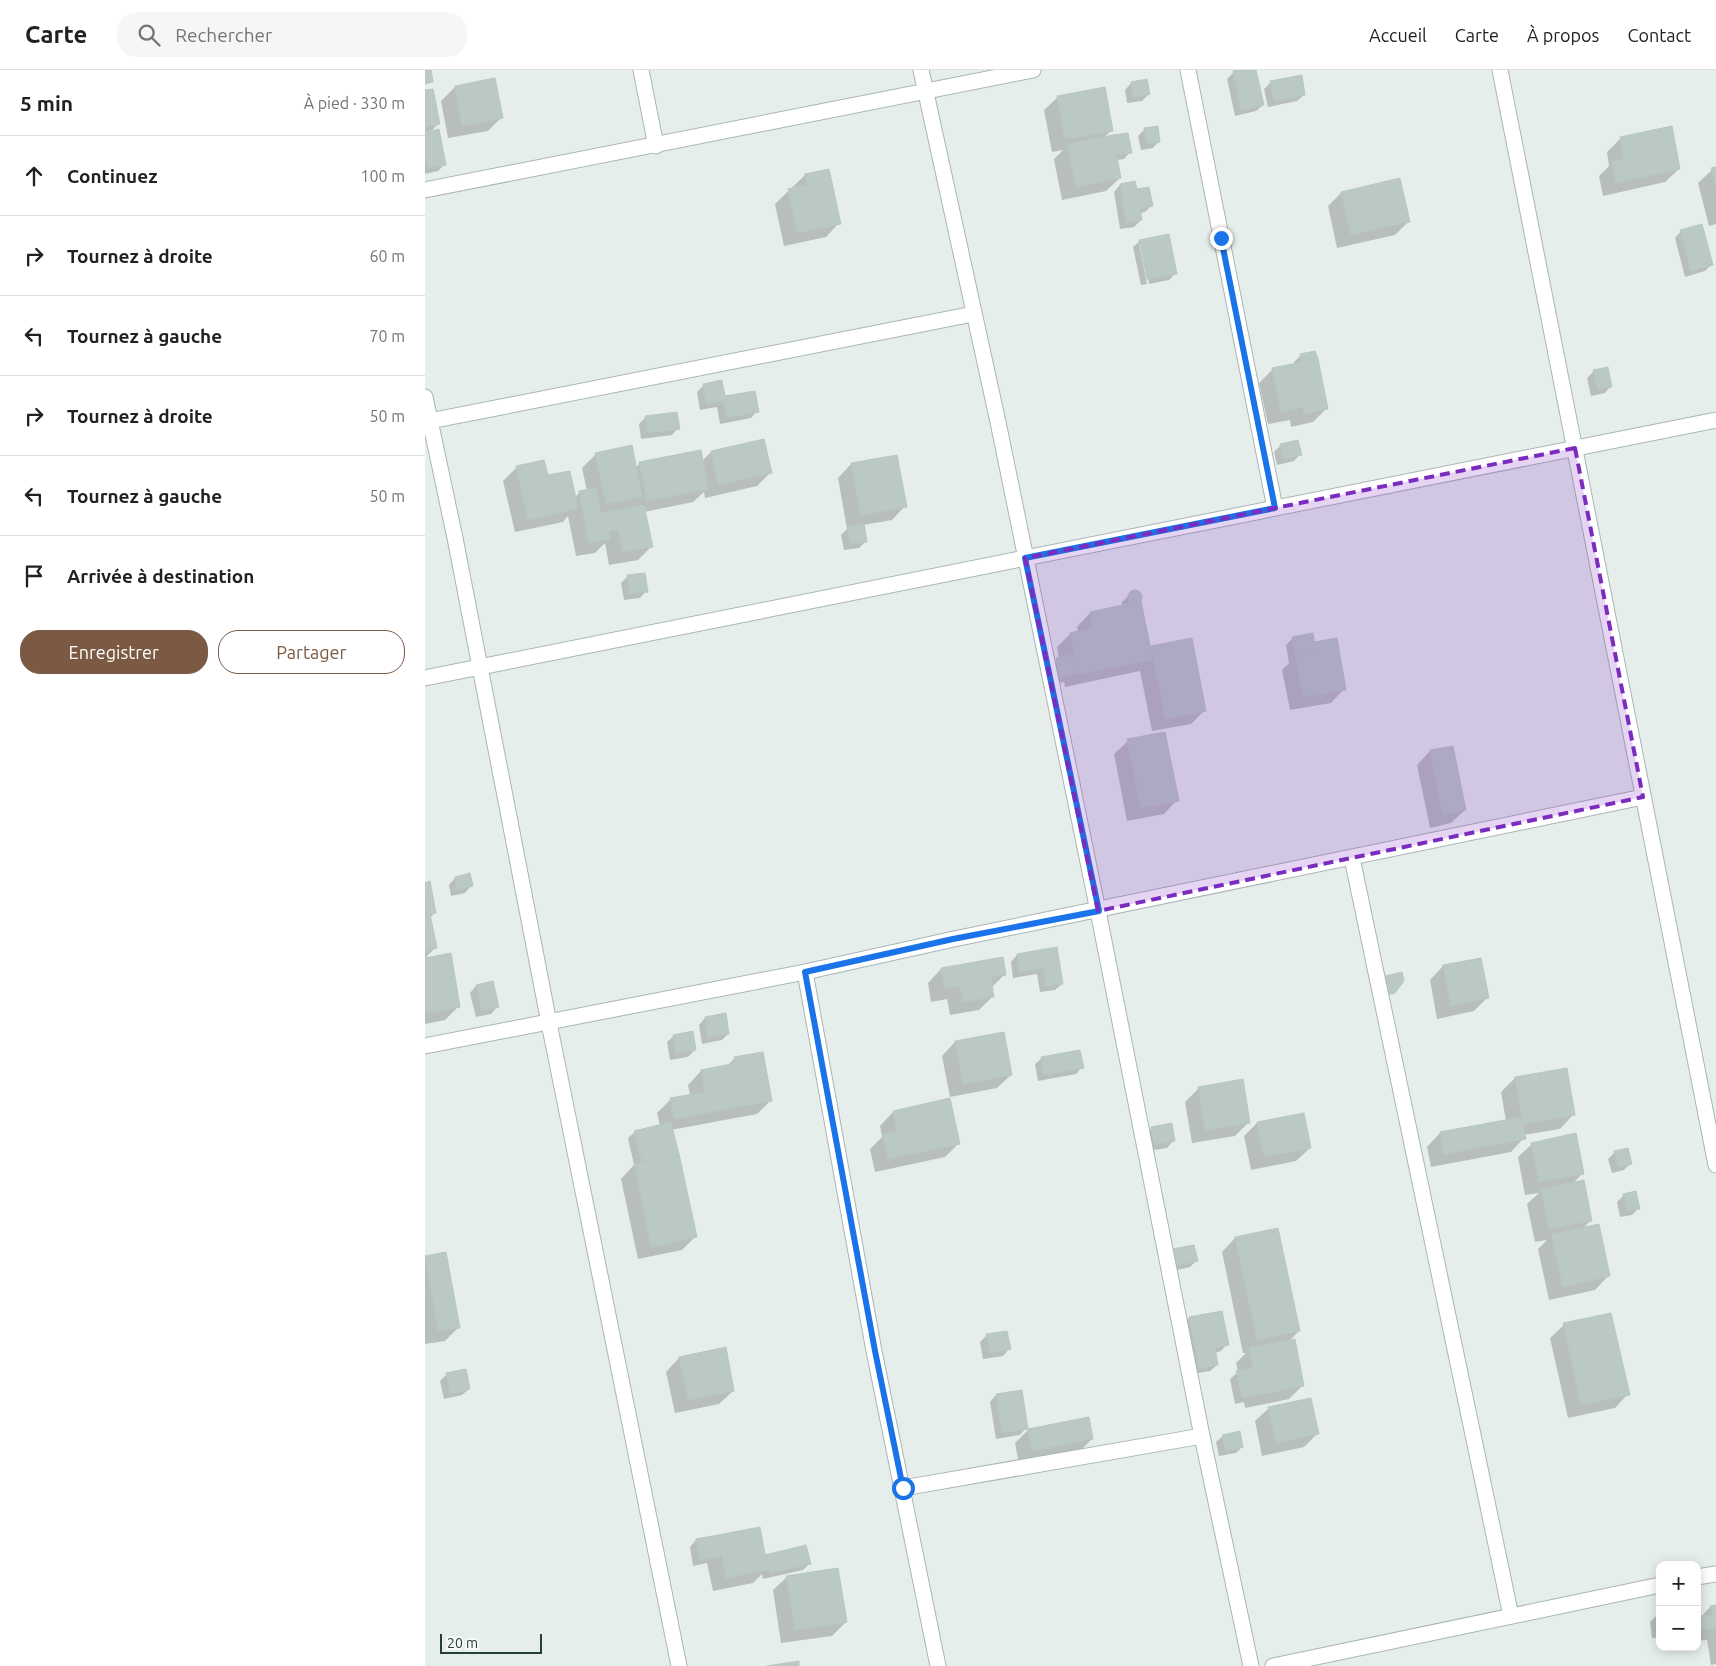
<!DOCTYPE html>
<html lang="fr">
<head>
<meta charset="utf-8">
<style>
  :root { --surface:#fff; --page:#f6f6f6; --text:#202124; --muted:#757577; --line:#e0e0e0; --accent:#7b5943 }
  body { margin:0; font-family:Ubuntu,sans-serif; background:var(--page); color:var(--text) }
  .controls { position:absolute; right:15px; bottom:15px; display:grid; overflow:hidden; border-radius:10px; box-shadow:0 2px 12px #0003 }
  .controls button { width:45px; height:45px; display:grid; place-items:center; padding:0; border:0; border-bottom:1px solid var(--line); background:var(--surface); color:var(--text); font:25px sans-serif }
  .scale { position:absolute; left:15px; bottom:12px; width:102px; box-sizing:border-box; padding-left:5px; border:2px solid #253f3c; border-top:0; font-size:14px; line-height:18px; white-space:nowrap; color:#253f3c; -webkit-text-stroke:4px #f6faf9; paint-order:stroke }
  .stop { position:absolute; width:15px; height:15px; margin:-11px; border:4px solid #1a73e8; border-radius:50%; background:#fff }
  .stop.end { background:#1a73e8; border-color:#fff; box-shadow:0 1px 5px #0008 }
  .list { margin:0; padding:0; list-style:none }
  h2 { display:flex; justify-content:space-between; align-items:center; height:65px; margin:0; padding:0 20px; font-size:21px }
  h2 small { font-size:16px; font-weight:400; color:var(--muted) }
  .list li { display:grid; grid-template-columns:32px 1fr auto; gap:15px; align-items:center; box-sizing:border-box; height:80px; padding:0 20px; border-top:1px solid var(--line) }
  .list b { display:block; font-size:19px; white-space:nowrap }
  .list em { font-size:16px; font-style:normal; color:var(--muted) }
  .actions { display:flex; gap:10px; padding:15px 20px }
  .actions a { flex:1; padding:11px 0; border:1px solid var(--accent); border-radius:20px; text-align:center; font-size:18px; color:var(--accent) }
  .actions .main { background:var(--accent); color:#fff }
  .icon { flex:none; width:28px; height:28px; fill:none; stroke:currentColor; stroke-width:2; stroke-linecap:round; stroke-linejoin:round }
  .map { position:relative; flex:none; width:1291px; height:1596px; overflow:hidden }
  header { display:flex; align-items:center; gap:30px; box-sizing:border-box; height:70px; padding:0 25px; background:var(--surface); border-bottom:1px solid var(--line) }
  header strong { font-size:24px }
  nav { display:flex; gap:28px; margin-inline-start:auto; font-size:18px }
  .search { width:350px; height:45px; background:var(--page); display:flex; align-items:center; gap:12px; box-sizing:border-box; padding:0 18px; border-radius:20px; color:var(--muted); font-size:19px }
  main { display:flex }
  aside { flex:1; background:var(--surface) }
  .map>svg:first-child { display:block }
  .shadow { fill:#0003 }
  .building { fill:#bbc9c5; stroke:#b8c7c3 }
  .lines { fill:none; stroke-linecap:round; stroke-linejoin:round }
  .minor-casing { stroke:#a8b6b4; stroke-width:17 }
  .minor { stroke:#fff; stroke-width:15 }
  .route { stroke:#1a73e8; stroke-width:6 }
  .marked { fill:#7b2cbf; fill-opacity:0.2; stroke:#7b2cbf; stroke-width:4; stroke-dasharray:10 6; stroke-linejoin:round }
</style>
</head>
<body>
<header>
<strong>Carte</strong>
<div class="search"><svg class="icon" aria-label="search" viewBox="0 0 24 24"><circle cx="10" cy="10" r="6"/><path d="M15 15l6 6"/></svg>Rechercher</div>
<nav><a>Accueil</a><a>Carte</a><a>À propos</a><a>Contact</a></nav>
</header>
<main>
<aside>
<h2>5 min<small>À pied · 330 m</small></h2>
<ul class="list">
<li><svg class="icon" aria-label="ahead" viewBox="0 0 24 24"><path d="M12 20V5M6 11l6-6 6 6"/></svg><div><b>Continuez</b></div><em>100 m</em></li>
<li><svg class="icon" aria-label="right" viewBox="0 0 24 24"><path d="M7 20v-9h11M14 6l5 5-5 5"/></svg><div><b>Tournez à droite</b></div><em>60 m</em></li>
<li><svg class="icon" aria-label="left" viewBox="0 0 24 24"><path d="M17 20v-9H6M10 6l-5 5 5 5"/></svg><div><b>Tournez à gauche</b></div><em>70 m</em></li>
<li><svg class="icon" aria-label="right" viewBox="0 0 24 24"><path d="M7 20v-9h11M14 6l5 5-5 5"/></svg><div><b>Tournez à droite</b></div><em>50 m</em></li>
<li><svg class="icon" aria-label="left" viewBox="0 0 24 24"><path d="M17 20v-9H6M10 6l-5 5 5 5"/></svg><div><b>Tournez à gauche</b></div><em>50 m</em></li>
<li><svg class="icon" aria-label="arrive" viewBox="0 0 24 24"><path d="M6 21V4h12l-3 4 3 4H6"/></svg><div><b>Arrivée à destination</b></div></li>
</ul>
<div class="actions"><a class="main">Enregistrer</a><a>Partager</a></div>
</aside>
<div class="map">
<svg width="1291" height="1596" viewBox="0 0 1291 1596">
  <rect width="100%" height="100%" fill="#e6eeec"/>
  <g class="shadow">
    <path d="M 821,0 L 830,0 L 838,35 L 831,41 L 810,46 L 802,9 L 809,2 Z"/>
    <path d="M 69,10 L 77,47 L 63,61 L 23,68 L 16,31 L 30,17 Z"/>
    <path d="M 846,12 L 879,25 L 872,31 L 843,37 L 839,19 Z"/>
    <path d="M 706,13 L 724,24 L 717,31 L 702,33 L 700,20 Z"/>
    <path d="M 0,22 L 13,54 L 4,63 L 20,94 L 13,101 L 0,104 Z"/>
    <path d="M 633,27 L 687,60 L 678,68 L 702,64 L 705,82 L 699,89 L 691,90 L 695,108 L 681,121 L 637,130 L 629,89 L 638,80 L 627,82 L 619,40 Z"/>
    <path d="M 1246,58 L 1254,99 L 1240,112 L 1178,126 L 1174,106 L 1184,96 L 1182,82 L 1195,69 Z"/>
    <path d="M 719,60 L 734,71 L 728,78 L 716,80 L 713,66 Z"/>
    <path d="M 1291,99 L 1291,154 L 1284,156 L 1273,113 L 1287,100 Z"/>
    <path d="M 380,105 L 414,153 L 401,167 L 359,176 L 350,134 Z"/>
    <path d="M 709,113 L 711,121 L 727,135 L 720,142 L 715,143 L 716,150 L 709,157 L 695,159 L 689,122 L 695,115 Z"/>
    <path d="M 916,123 L 984,151 L 970,165 L 912,178 L 903,136 Z"/>
    <path d="M 1256,161 L 1286,195 L 1280,201 L 1260,207 L 1250,168 Z"/>
    <path d="M 715,171 L 751,203 L 744,210 L 724,214 L 717,174 L 714,174 L 722,214 L 716,215 L 708,177 Z"/>
    <path d="M 876,285 L 891,289 L 902,338 L 888,352 L 866,357 L 865,350 L 843,354 L 834,313 L 848,299 L 870,295 L 869,292 Z"/>
    <path d="M 1169,301 L 1186,316 L 1180,323 L 1166,326 L 1162,308 Z"/>
    <path d="M 279,315 L 299,328 L 332,341 L 326,348 L 295,354 L 292,337 L 275,340 L 272,322 Z"/>
    <path d="M 221,347 L 253,358 L 247,365 L 216,369 L 214,354 Z"/>
    <path d="M 856,375 L 875,384 L 869,391 L 852,395 L 849,382 Z"/>
    <path d="M 286,382 L 345,403 L 332,416 L 280,428 L 279,422 L 268,432 L 219,442 L 226,477 L 213,490 L 184,495 L 180,473 L 170,483 L 151,486 L 143,446 L 138,452 L 90,462 L 78,411 L 92,397 L 122,407 L 149,428 L 155,422 L 162,421 L 157,398 L 171,384 L 210,398 L 215,393 L 277,391 Z"/>
    <path d="M 426,394 L 480,436 L 467,450 L 438,455 L 441,471 L 434,478 L 419,480 L 416,465 L 422,459 L 413,408 Z"/>
    <path d="M 203,506 L 221,521 L 215,528 L 199,530 L 196,513 Z"/>
    <path d="M 709,521 L 715,525 L 715,529 L 710,535 L 724,580 L 727,577 L 780,640 L 766,654 L 727,661 L 715,601 L 640,617 L 639,612 L 628,614 L 625,596 L 634,589 L 632,577 L 645,564 L 653,562 L 652,557 L 665,543 L 697,537 L 697,532 Z"/>
    <path d="M 868,568 L 889,575 L 891,573 L 919,619 L 906,633 L 865,640 L 857,600 L 864,593 L 861,575 Z"/>
    <path d="M 703,671 L 752,730 L 739,744 L 702,751 L 689,684 Z"/>
    <path d="M 1005,681 L 1040,740 L 1026,753 L 1005,758 L 992,695 Z"/>
    <path d="M 30,808 L 46,816 L 40,823 L 26,826 L 24,815 Z"/>
    <path d="M 0,814 L 10,843 L 4,848 L 10,878 L 0,888 Z"/>
    <path d="M 631,879 L 637,914 L 630,920 L 615,922 L 612,904 L 588,908 L 586,892 L 592,885 Z"/>
    <path d="M 0,889 L 34,936 L 20,950 L 0,954 Z"/>
    <path d="M 1055,889 L 1063,927 L 1049,941 L 1012,949 L 1005,910 L 1018,896 Z"/>
    <path d="M 516,899 L 580,904 L 567,917 L 568,926 L 554,940 L 525,945 L 522,929 L 506,932 L 503,913 Z"/>
    <path d="M 67,912 L 72,937 L 66,944 L 51,947 L 45,923 L 51,916 Z"/>
    <path d="M 280,948 L 303,964 L 297,970 L 277,974 L 274,955 Z"/>
    <path d="M 249,966 L 270,980 L 263,987 L 245,990 L 242,972 Z"/>
    <path d="M 530,972 L 586,1005 L 572,1018 L 525,1027 L 517,986 Z"/>
    <path d="M 310,988 L 346,1030 L 332,1044 L 246,1060 L 270,1167 L 257,1180 L 213,1189 L 196,1109 L 209,1095 L 203,1068 L 210,1062 L 235,1056 L 232,1043 L 246,1029 L 265,1026 L 263,1015 L 276,1001 L 302,996 Z"/>
    <path d="M 617,988 L 657,997 L 651,1004 L 613,1011 L 610,994 Z"/>
    <path d="M 1141,999 L 1148,1045 L 1135,1059 L 1099,1065 L 1099,1068 L 1086,1082 L 1006,1097 L 1002,1077 L 1015,1063 L 1081,1051 L 1076,1022 L 1090,1008 Z"/>
    <path d="M 774,1018 L 824,1052 L 810,1066 L 767,1073 L 760,1032 Z"/>
    <path d="M 468,1042 L 534,1073 L 520,1087 L 450,1102 L 445,1079 L 457,1067 L 455,1056 Z"/>
    <path d="M 832,1053 L 885,1078 L 871,1091 L 826,1100 L 819,1066 Z"/>
    <path d="M 727,1058 L 748,1071 L 742,1078 L 723,1081 L 720,1065 Z"/>
    <path d="M 1107,1074 L 1158,1103 L 1147,1114 L 1166,1150 L 1157,1159 L 1183,1206 L 1170,1220 L 1124,1230 L 1113,1179 L 1122,1170 L 1110,1172 L 1102,1134 L 1114,1123 L 1100,1125 L 1093,1087 Z"/>
    <path d="M 1190,1082 L 1205,1094 L 1199,1100 L 1187,1103 L 1183,1089 Z"/>
    <path d="M 1199,1125 L 1214,1138 L 1207,1145 L 1195,1147 L 1192,1132 Z"/>
    <path d="M 852,1159 L 874,1261 L 863,1272 L 878,1315 L 864,1329 L 820,1338 L 819,1332 L 810,1334 L 805,1309 L 813,1302 L 811,1293 L 821,1283 L 818,1283 L 797,1182 L 810,1168 Z"/>
    <path d="M 20,1184 L 33,1258 L 20,1271 L 0,1274 L 0,1188 Z"/>
    <path d="M 741,1187 L 771,1191 L 765,1197 L 744,1202 Z"/>
    <path d="M 764,1248 L 802,1274 L 796,1281 L 789,1283 L 792,1295 L 785,1301 L 768,1304 L 758,1255 Z"/>
    <path d="M 1139,1255 L 1203,1324 L 1190,1338 L 1143,1348 L 1125,1268 Z"/>
    <path d="M 562,1265 L 584,1279 L 578,1286 L 558,1289 L 555,1272 Z"/>
    <path d="M 254,1288 L 308,1321 L 294,1334 L 250,1343 L 241,1302 Z"/>
    <path d="M 22,1304 L 44,1319 L 37,1325 L 19,1329 L 15,1311 Z"/>
    <path d="M 571,1325 L 601,1358 L 595,1365 L 571,1369 L 565,1332 Z"/>
    <path d="M 844,1338 L 892,1364 L 879,1377 L 837,1386 L 830,1351 Z"/>
    <path d="M 603,1360 L 667,1369 L 653,1383 L 594,1394 L 590,1373 Z"/>
    <path d="M 798,1366 L 817,1377 L 811,1383 L 794,1386 L 791,1372 Z"/>
    <path d="M 271,1470 L 340,1487 L 341,1486 L 384,1494 L 378,1500 L 338,1509 L 337,1504 L 328,1513 L 288,1521 L 282,1493 L 268,1496 L 265,1477 Z"/>
    <path d="M 362,1507 L 421,1552 L 407,1566 L 356,1573 L 348,1520 Z"/>
    <path d="M 1285,1537 L 1291,1537 L 1291,1594 L 1286,1595 L 1282,1570 L 1272,1571 L 1272,1547 L 1276,1547 Z"/>
    <path d="M 1235,1542 L 1235,1567 L 1227,1568 L 1225,1552 Z"/>
  </g>
  <g class="building">
    <path d="M 0,0 L 6,0 L 8,12 L 0,14 Z"/>
    <path d="M 814,0 L 831,0 L 839,35 L 816,40 L 808,1 Z"/>
    <path d="M 877,5 L 880,25 L 849,31 L 845,11 Z"/>
    <path d="M 70,8 L 78,48 L 37,56 L 30,16 Z"/>
    <path d="M 722,9 L 725,24 L 708,27 L 706,12 Z"/>
    <path d="M 680,17 L 688,61 L 640,69 L 632,26 Z"/>
    <path d="M 8,19 L 15,54 L 0,57 L 0,20 Z"/>
    <path d="M 733,56 L 735,72 L 722,74 L 719,58 Z"/>
    <path d="M 1247,56 L 1255,99 L 1191,113 L 1187,92 L 1199,89 L 1195,67 Z"/>
    <path d="M 14,59 L 21,95 L 3,98 L 0,85 L 0,62 Z"/>
    <path d="M 703,63 L 707,83 L 692,85 L 688,65 Z"/>
    <path d="M 688,65 L 696,108 L 651,117 L 642,74 Z"/>
    <path d="M 1291,97 L 1291,118 L 1286,98 Z"/>
    <path d="M 404,99 L 416,154 L 372,163 L 363,119 L 382,115 L 380,104 Z"/>
    <path d="M 975,108 L 985,152 L 926,165 L 916,122 Z"/>
    <path d="M 710,111 L 712,119 L 724,117 L 728,136 L 715,139 L 717,150 L 701,153 L 695,114 Z"/>
    <path d="M 1277,154 L 1288,195 L 1266,201 L 1255,160 Z"/>
    <path d="M 744,164 L 752,204 L 722,209 L 714,170 Z"/>
    <path d="M 890,281 L 893,289 L 877,292 L 875,284 Z"/>
    <path d="M 893,289 L 903,339 L 879,344 L 878,337 L 856,342 L 847,298 Z"/>
    <path d="M 1183,297 L 1187,317 L 1173,320 L 1168,300 Z"/>
    <path d="M 297,310 L 300,326 L 330,321 L 334,342 L 302,348 L 298,331 L 281,334 L 278,314 Z"/>
    <path d="M 252,342 L 255,359 L 223,363 L 220,346 Z"/>
    <path d="M 339,369 L 347,403 L 293,415 L 286,381 Z"/>
    <path d="M 873,370 L 877,385 L 858,389 L 855,374 Z"/>
    <path d="M 207,375 L 217,426 L 181,434 L 170,383 Z"/>
    <path d="M 276,380 L 283,419 L 222,431 L 214,392 Z"/>
    <path d="M 472,385 L 482,437 L 436,445 L 426,393 Z"/>
    <path d="M 119,390 L 123,405 L 145,401 L 153,438 L 103,450 L 91,396 Z"/>
    <path d="M 171,418 L 176,443 L 219,435 L 228,477 L 198,482 L 193,460 L 184,461 L 185,469 L 164,473 L 154,421 Z"/>
    <path d="M 439,454 L 442,472 L 425,474 L 422,457 Z"/>
    <path d="M 220,503 L 223,522 L 205,524 L 202,505 Z"/>
    <circle cx="710" cy="527" r="7"/>
    <path d="M 716,531 L 728,590 L 653,604 L 645,563 L 667,558 L 665,542 Z"/>
    <path d="M 888,563 L 891,581 L 870,585 L 867,567 Z"/>
    <path d="M 767,568 L 781,641 L 740,649 L 726,576 Z"/>
    <path d="M 912,568 L 921,620 L 878,627 L 870,585 L 891,581 L 890,572 Z"/>
    <path d="M 649,584 L 653,604 L 635,608 L 631,588 Z"/>
    <path d="M 740,662 L 754,731 L 716,738 L 702,669 Z"/>
    <path d="M 1028,676 L 1041,740 L 1018,745 L 1005,680 Z"/>
    <path d="M 45,803 L 48,816 L 32,820 L 30,807 Z"/>
    <path d="M 5,811 L 11,843 L 0,845 L 0,813 Z"/>
    <path d="M 5,844 L 12,878 L 0,881 L 0,845 Z"/>
    <path d="M 632,877 L 638,914 L 621,916 L 618,898 L 594,902 L 592,884 Z"/>
    <path d="M 26,883 L 35,937 L 0,943 L 0,888 Z"/>
    <path d="M 578,887 L 581,905 L 566,907 L 569,927 L 538,932 L 535,916 L 520,919 L 516,898 Z"/>
    <path d="M 1056,888 L 1064,928 L 1026,936 L 1018,895 Z"/>
    <path d="M 977,902 L 979,911 L 970,923 L 961,925 L 956,907 Z"/>
    <path d="M 68,911 L 74,937 L 57,941 L 51,915 Z"/>
    <path d="M 301,943 L 304,964 L 283,968 L 280,947 Z"/>
    <path d="M 268,961 L 271,980 L 251,984 L 248,965 Z"/>
    <path d="M 579,962 L 587,1005 L 538,1014 L 530,971 Z"/>
    <path d="M 655,980 L 659,998 L 619,1005 L 616,987 Z"/>
    <path d="M 338,982 L 347,1031 L 318,1036 L 309,987 Z"/>
    <path d="M 311,993 L 318,1036 L 249,1049 L 245,1028 L 280,1022 L 276,1000 Z"/>
    <path d="M 1142,998 L 1150,1045 L 1098,1054 L 1090,1007 Z"/>
    <path d="M 818,1009 L 825,1053 L 780,1060 L 773,1017 Z"/>
    <path d="M 525,1028 L 535,1074 L 463,1089 L 458,1065 L 472,1061 L 468,1041 Z"/>
    <path d="M 879,1043 L 886,1078 L 839,1087 L 832,1052 Z"/>
    <path d="M 1096,1047 L 1101,1069 L 1019,1084 L 1015,1062 Z"/>
    <path d="M 246,1052 L 254,1084 L 217,1092 L 209,1061 Z"/>
    <path d="M 747,1053 L 750,1071 L 729,1075 L 726,1057 Z"/>
    <path d="M 1151,1063 L 1159,1104 L 1114,1112 L 1106,1073 Z"/>
    <path d="M 1203,1078 L 1207,1094 L 1193,1097 L 1189,1081 Z"/>
    <path d="M 254,1084 L 272,1167 L 226,1177 L 209,1094 Z"/>
    <path d="M 1159,1110 L 1167,1151 L 1124,1159 L 1116,1119 Z"/>
    <path d="M 1211,1121 L 1215,1139 L 1202,1141 L 1198,1124 Z"/>
    <path d="M 1174,1154 L 1185,1206 L 1138,1217 L 1126,1164 Z"/>
    <path d="M 853,1158 L 875,1261 L 832,1270 L 810,1167 Z"/>
    <path d="M 769,1175 L 773,1191 L 750,1196 L 747,1179 Z"/>
    <path d="M 21,1182 L 35,1258 L 13,1261 L 0,1186 Z"/>
    <path d="M 797,1241 L 804,1275 L 771,1282 L 764,1247 Z"/>
    <path d="M 1186,1243 L 1205,1325 L 1156,1335 L 1138,1253 Z"/>
    <path d="M 582,1261 L 586,1279 L 565,1283 L 561,1264 Z"/>
    <path d="M 870,1269 L 879,1316 L 833,1325 L 824,1278 Z"/>
    <path d="M 301,1277 L 309,1321 L 263,1330 L 254,1287 Z"/>
    <path d="M 790,1278 L 793,1295 L 774,1299 L 771,1282 Z"/>
    <path d="M 828,1298 L 833,1325 L 817,1328 L 811,1301 Z"/>
    <path d="M 41,1299 L 45,1319 L 25,1324 L 21,1303 Z"/>
    <path d="M 597,1320 L 603,1359 L 577,1363 L 571,1324 Z"/>
    <path d="M 886,1328 L 894,1364 L 851,1373 L 843,1337 Z"/>
    <path d="M 664,1347 L 668,1369 L 607,1381 L 603,1359 Z"/>
    <path d="M 815,1361 L 818,1377 L 801,1381 L 797,1365 Z"/>
    <path d="M 335,1457 L 343,1500 L 301,1508 L 293,1465 Z"/>
    <path d="M 293,1465 L 297,1486 L 275,1490 L 271,1469 Z"/>
    <path d="M 381,1475 L 386,1494 L 345,1503 L 340,1485 Z"/>
    <path d="M 413,1498 L 422,1552 L 370,1560 L 361,1506 Z"/>
    <path d="M 1291,1535 L 1291,1558 L 1272,1561 L 1272,1546 L 1289,1545 L 1285,1536 Z"/>
    <path d="M 374,1591 L 374,1596 L 342,1596 Z"/>
  </g>
  <g class="lines">
    <defs>
      <g id="minor">
        <path d="M 216,0 L 231,76"/>
        <path d="M 496,0 L 573,352 L 673,841 L 777,1366 L 826,1596"/>
        <path d="M 763,0 L 850,438"/>
        <path d="M 1075,0 L 1291,1095"/>
        <path d="M 0,120 L 608,0"/>
        <path d="M 0,327 L 30,468 L 124,953 L 254,1596"/>
        <path d="M 0,352 L 548,244"/>
        <path d="M 0,608 L 1291,350"/>
        <path d="M 927,788 L 1086,1546"/>
        <path d="M 380,902 L 449,1281 L 513,1596"/>
        <path d="M 0,976 L 380,902 L 529,869 L 1218,727"/>
        <path d="M 478,1418 L 777,1366"/>
        <path d="M 1272,1507 L 1291,1504"/>
        <path d="M 848,1596 L 1235,1515"/>
      </g>
    </defs>
    <use href="#minor" class="minor-casing"/>
    <use href="#minor" class="minor"/>
  </g>
  <g class="lines">
    <path class="route" d="M 478,1418 L 450,1281 L 380,902 L 528,869 L 674,841 L 600,488 L 850,438 L 796,168"/>
  </g>
  <path class="marked" d="M 1150,378 L 1218,727 L 673,841 L 600,488 Z"/>
</svg>
<div class="controls">
<button>+</button>
<button>−</button>
</div>
<div class="scale">20 m</div>
<div class="stop" style="left:478px;top:1418px"></div>
<div class="stop end" style="left:796px;top:168px"></div>
</div>
</main>
</body>
</html>
